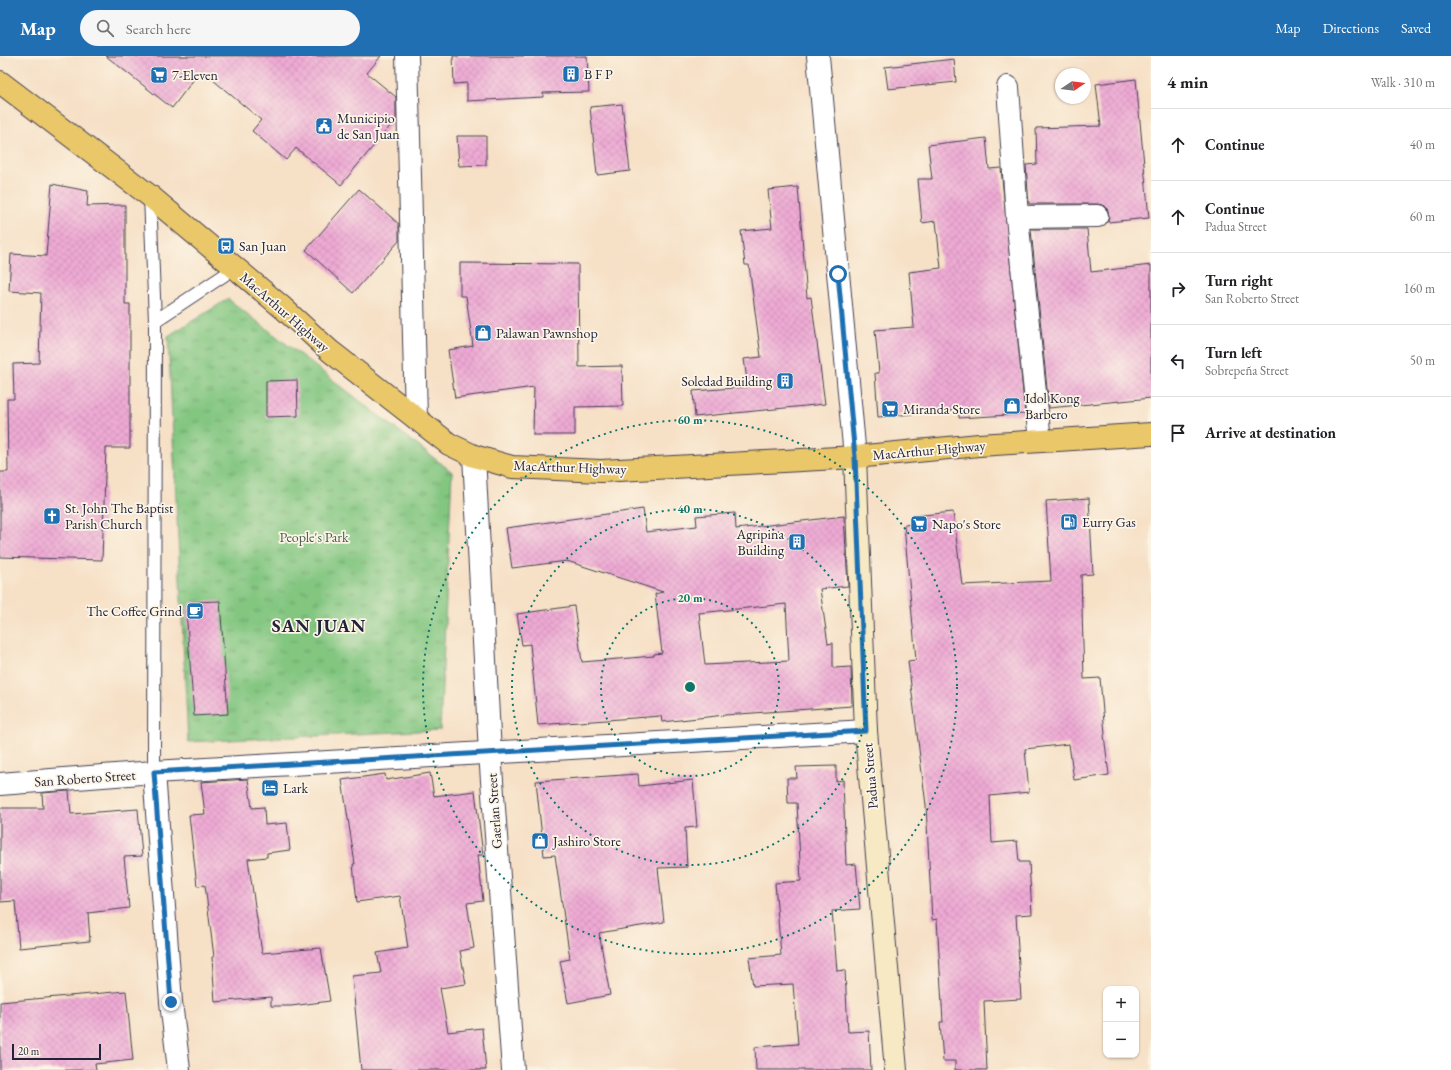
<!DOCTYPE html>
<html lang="en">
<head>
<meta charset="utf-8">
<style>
  :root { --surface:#fff; --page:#f6f6f6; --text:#202124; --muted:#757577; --line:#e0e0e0; --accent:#1f6fb2 }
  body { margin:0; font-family:"EB Garamond",serif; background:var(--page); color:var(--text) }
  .controls { position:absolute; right:12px; bottom:12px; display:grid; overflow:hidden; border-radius:8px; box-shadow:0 1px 3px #0004 }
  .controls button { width:36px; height:36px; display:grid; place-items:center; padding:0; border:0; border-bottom:1px solid var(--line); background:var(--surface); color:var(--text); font:20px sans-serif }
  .compass { position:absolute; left:1055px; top:12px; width:36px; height:36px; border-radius:50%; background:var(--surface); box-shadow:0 1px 3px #0004; rotate:77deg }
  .scale { position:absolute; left:12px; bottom:10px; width:89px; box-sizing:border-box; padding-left:4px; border:2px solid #22223b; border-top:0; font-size:11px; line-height:14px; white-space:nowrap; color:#22223b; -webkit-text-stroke:3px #fcf5e5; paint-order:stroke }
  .stop { position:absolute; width:12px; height:12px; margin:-9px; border:3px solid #1f6fb2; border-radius:50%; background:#fff }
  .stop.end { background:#1f6fb2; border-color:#fff; box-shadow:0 1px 4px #0008 }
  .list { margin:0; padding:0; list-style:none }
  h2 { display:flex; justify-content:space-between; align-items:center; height:52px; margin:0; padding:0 16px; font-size:17px }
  h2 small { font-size:13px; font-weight:400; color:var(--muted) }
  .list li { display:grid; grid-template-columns:26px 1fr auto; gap:12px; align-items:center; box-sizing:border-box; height:72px; padding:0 16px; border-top:1px solid var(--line) }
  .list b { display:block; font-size:15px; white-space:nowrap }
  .list p { margin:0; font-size:13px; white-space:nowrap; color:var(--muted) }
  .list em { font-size:13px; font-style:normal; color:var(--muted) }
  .icon { flex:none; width:22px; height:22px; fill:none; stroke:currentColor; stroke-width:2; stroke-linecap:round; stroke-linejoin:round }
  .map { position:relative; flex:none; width:1151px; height:1014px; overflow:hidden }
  header { display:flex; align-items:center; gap:24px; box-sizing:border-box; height:56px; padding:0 20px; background:var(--accent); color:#fff }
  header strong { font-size:19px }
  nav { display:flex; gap:22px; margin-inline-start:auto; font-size:14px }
  .search { width:280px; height:36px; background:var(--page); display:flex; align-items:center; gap:10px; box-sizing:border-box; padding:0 14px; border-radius:22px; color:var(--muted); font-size:15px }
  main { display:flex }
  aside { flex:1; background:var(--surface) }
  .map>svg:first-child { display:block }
  .grass { fill:url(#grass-tufts); stroke:#52745e }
  .building { fill:url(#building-cross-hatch); fill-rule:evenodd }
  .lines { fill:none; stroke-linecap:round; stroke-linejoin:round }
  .lane-casing { stroke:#423e50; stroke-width:14 }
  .street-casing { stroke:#423e50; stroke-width:24 }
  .secondary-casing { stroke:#423e50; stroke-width:24 }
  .highway-casing { stroke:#423e50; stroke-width:24 }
  .lane { stroke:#fff; stroke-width:12 }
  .street { stroke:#fff; stroke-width:22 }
  .secondary { stroke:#f7e9c3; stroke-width:22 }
  .highway { stroke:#eac769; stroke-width:22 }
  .route { stroke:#1f6fb2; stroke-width:5 }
  .ring { fill:none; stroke:#0f766e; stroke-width:2; stroke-dasharray:2 4 }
  .labels { text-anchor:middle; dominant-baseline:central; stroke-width:3.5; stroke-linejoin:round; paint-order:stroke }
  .poi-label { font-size:14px; fill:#22223b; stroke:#fcf5e5; text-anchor:start }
  .street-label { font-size:14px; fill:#22223b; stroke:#fcf5e5 }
  .park-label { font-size:14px; fill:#445b53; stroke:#fcf5e5 }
  .district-label { font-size:18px; font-weight:bold; letter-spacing:1px; fill:#22223b; stroke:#fcf5e5 }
  .centre { fill:#0f766e; stroke:#fcf5e5; stroke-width:2 }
  .ring-label { font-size:12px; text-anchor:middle; font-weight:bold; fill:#0f766e; stroke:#fcf5e5; stroke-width:3.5; stroke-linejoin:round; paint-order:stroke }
</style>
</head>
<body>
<header>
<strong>Map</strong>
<div class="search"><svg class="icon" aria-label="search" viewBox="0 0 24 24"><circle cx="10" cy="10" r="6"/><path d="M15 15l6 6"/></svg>Search here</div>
<nav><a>Map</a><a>Directions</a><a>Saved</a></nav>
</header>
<main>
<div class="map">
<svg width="1151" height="1014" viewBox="0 0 1151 1014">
  <defs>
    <pattern id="grass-tufts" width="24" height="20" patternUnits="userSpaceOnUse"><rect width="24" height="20" fill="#82c680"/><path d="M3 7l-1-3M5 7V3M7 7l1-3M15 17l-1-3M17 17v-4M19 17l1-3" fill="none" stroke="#6aa06a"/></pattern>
    <pattern id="building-cross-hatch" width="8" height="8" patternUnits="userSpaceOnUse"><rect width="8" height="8" fill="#eeaad4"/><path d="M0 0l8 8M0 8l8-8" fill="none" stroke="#cc92b7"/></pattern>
  </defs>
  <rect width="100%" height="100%" fill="#fcf5e5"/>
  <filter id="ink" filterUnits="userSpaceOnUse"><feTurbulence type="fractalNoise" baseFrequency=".025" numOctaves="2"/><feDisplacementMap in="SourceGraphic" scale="8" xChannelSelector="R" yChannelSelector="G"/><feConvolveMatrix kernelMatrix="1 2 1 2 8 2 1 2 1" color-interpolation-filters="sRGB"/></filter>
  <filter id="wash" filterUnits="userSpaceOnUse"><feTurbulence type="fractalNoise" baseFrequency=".012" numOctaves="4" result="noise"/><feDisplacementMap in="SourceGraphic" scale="16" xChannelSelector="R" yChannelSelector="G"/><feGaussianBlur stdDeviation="0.9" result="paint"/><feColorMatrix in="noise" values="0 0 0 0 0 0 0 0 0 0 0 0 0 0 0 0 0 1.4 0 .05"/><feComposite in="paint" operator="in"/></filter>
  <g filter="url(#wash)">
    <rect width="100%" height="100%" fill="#f6e0c6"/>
    <path class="grass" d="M 228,243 L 452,416 L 440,674 L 188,686 L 168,280 Z"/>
    <g id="blocks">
      <g class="building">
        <path d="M 106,0 L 381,0 L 367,17 L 396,41 L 396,63 L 341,129 L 296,92 L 286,104 L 252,75 L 261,64 L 201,14 L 172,52 Z"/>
        <path d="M 453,0 L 587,0 L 589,36 L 543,37 L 543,41 L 467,45 L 467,27 L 454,28 Z"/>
        <path d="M 954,3 L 956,26 L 888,33 L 885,11 Z"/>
        <path d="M 1136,23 L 1149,162 L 1108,166 L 1109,160 L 1108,154 L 1103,149 L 1097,148 L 1029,148 L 1026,109 L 1037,108 L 1036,72 L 1101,70 L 1096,28 Z"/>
        <path d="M 622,48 L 630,115 L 597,119 L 590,51 Z"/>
        <path d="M 457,80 L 486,80 L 486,109 L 459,110 Z"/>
        <path d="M 986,82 L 989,113 L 1001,112 L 1025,358 L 959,362 L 959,354 L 878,361 L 875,317 L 879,317 L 875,274 L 914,271 L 909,216 L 941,212 L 936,165 L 922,167 L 918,123 L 932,123 L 928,89 Z"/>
        <path d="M 52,128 L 88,135 L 87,150 L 125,149 L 125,248 L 130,248 L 130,392 L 106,392 L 102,504 L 0,501 L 0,416 L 8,416 L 7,343 L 14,343 L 13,308 L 39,307 L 41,237 L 9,235 L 11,198 L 46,200 Z"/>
        <path d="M 798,131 L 807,242 L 811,241 L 825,348 L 695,361 L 693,335 L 748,331 L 744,303 L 761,301 L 749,209 L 745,209 L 741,175 L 772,172 L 768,134 Z"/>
        <path d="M 359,133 L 399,168 L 399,185 L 353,237 L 306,194 Z"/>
        <path d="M 1031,173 L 1087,173 L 1091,216 L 1151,209 L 1151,342 L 1049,352 Z"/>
        <path d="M 460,207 L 578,208 L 579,311 L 622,310 L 623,350 L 575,351 L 575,379 L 533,379 L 534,331 L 455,342 L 448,294 L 473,290 L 466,240 L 460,240 Z"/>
        <path d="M 297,324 L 298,360 L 266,361 L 266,325 Z"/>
        <path d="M 1089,442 L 1093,518 L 1081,519 L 1084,623 L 1100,622 L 1105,678 L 1104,679 L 1109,719 L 1074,724 L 1069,688 L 1025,693 L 1029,736 L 990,740 L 992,787 L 1017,785 L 1019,806 L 1029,806 L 1032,858 L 1016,859 L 1021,943 L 984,945 L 987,1014 L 955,1014 L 955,1005 L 943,1005 L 940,966 L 943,966 L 937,863 L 932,864 L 926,749 L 908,605 L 916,604 L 904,469 L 914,468 L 913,460 L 953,456 L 962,529 L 1051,525 L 1046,445 Z"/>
        <path d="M 643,453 L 646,476 L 697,470 L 696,460 L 735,457 L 736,473 L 844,460 L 848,530 L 820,533 L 828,588 L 833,587 L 833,612 L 851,611 L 852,650 L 725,659 L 662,666 L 661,660 L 538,669 L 530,588 L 522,589 L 517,558 L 574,550 L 582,606 L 654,600 L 654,598 L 662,597 L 655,538 L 663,536 L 567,505 L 512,512 L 506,472 ZM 786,548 L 789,605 L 705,609 L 699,557 Z"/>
        <path d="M 220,545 L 228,658 L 194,660 L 186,554 L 192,546 Z"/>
        <path d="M 836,710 L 836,725 L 843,724 L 846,809 L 856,808 L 860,853 L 832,855 L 837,915 L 845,914 L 848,976 L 869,975 L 871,1014 L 756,1014 L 755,991 L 798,988 L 793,928 L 753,930 L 749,902 L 781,899 L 775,827 L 801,825 L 797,747 L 788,747 L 787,722 L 797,722 L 796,711 Z"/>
        <path d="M 430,717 L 434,740 L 475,735 L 483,799 L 478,799 L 483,845 L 467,847 L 474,892 L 460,895 L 466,928 L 440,932 L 448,976 L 482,972 L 486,1014 L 361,1014 L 352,920 L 381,917 L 377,897 L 408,892 L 400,840 L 357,846 L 353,808 L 355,808 L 342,724 L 385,718 L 386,724 Z"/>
        <path d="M 638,718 L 639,730 L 693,724 L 697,771 L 685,772 L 687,811 L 658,812 L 664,866 L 599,877 L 610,939 L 568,947 L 560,905 L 570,903 L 555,799 L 544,800 L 536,725 Z"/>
        <path d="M 248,723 L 252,752 L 264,751 L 265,769 L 287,767 L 290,794 L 267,797 L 267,801 L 248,803 L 262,897 L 321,892 L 330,945 L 291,950 L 271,950 L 271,941 L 215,946 L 212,901 L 214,901 L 205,829 L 197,830 L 189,759 L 205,758 L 201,726 Z"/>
        <path d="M 69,735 L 71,758 L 138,753 L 142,800 L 124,801 L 129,852 L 88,857 L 90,885 L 19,892 L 15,845 L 0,846 L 0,752 L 43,752 L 42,737 Z"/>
        <path d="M 126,935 L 133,1004 L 95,1008 L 96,1014 L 0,1014 L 0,946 Z"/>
      </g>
    </g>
  </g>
  <g filter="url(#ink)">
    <use href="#blocks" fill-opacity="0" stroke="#423e50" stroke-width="1"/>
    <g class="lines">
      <defs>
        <g id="lane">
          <path d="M 150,140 L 155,265 L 154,716"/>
          <path d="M 155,265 L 235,212"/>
        </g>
        <g id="street">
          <path d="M 407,0 L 416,362"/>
          <path d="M 818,0 L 855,401"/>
          <path d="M 1008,31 L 1017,161 L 1040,385"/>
          <path d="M 1017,161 L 1097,160"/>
          <path d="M 474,400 L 490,697 L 513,1014"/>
          <path d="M 154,716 L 171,946 L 179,1014"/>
          <path d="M 0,728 L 154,716 L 866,675"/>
        </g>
        <path id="secondary" d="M 855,401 L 866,675 L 896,1014"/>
        <path id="highway" d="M 0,26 L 150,140 L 283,252 L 330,295 L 449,388 L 474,400 L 512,411 L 601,415 L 855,401 L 979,389 L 1151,378"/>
      </defs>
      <use href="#lane" class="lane-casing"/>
      <use href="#street" class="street-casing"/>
      <use href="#secondary" class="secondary-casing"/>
      <use href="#highway" class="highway-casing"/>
      <use href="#lane" class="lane"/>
      <use href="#street" class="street"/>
      <use href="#secondary" class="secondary"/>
      <use href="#highway" class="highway"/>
    </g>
  </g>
  <g class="lines" filter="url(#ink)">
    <path class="route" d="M 171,946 L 154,716 L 866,675 L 855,401 L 838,218"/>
  </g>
  <g class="ring">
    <circle cx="690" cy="631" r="89"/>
    <circle cx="690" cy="631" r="178"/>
    <circle cx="690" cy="631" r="267"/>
  </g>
  <defs>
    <symbol id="building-square" viewBox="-11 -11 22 22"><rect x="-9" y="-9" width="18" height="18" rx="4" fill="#1f6fb2" stroke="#fcf5e5"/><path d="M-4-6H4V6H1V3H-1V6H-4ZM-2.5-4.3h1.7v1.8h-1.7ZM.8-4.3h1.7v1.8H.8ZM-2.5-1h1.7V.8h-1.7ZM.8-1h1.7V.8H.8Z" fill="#fff"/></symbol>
    <symbol id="supermarket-square" viewBox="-11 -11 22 22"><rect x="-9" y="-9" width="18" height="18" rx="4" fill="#1f6fb2" stroke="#fcf5e5"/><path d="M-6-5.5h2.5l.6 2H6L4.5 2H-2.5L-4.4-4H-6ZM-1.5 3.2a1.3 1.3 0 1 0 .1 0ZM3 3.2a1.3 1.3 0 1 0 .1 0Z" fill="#fff"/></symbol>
    <symbol id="civic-square" viewBox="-11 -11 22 22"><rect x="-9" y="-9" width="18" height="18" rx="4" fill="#1f6fb2" stroke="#fcf5e5"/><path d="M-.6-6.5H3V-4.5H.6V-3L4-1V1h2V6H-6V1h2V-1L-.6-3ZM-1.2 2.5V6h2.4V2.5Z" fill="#fff"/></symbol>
    <symbol id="bus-square" viewBox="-11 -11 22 22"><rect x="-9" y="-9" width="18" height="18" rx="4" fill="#1f6fb2" stroke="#fcf5e5"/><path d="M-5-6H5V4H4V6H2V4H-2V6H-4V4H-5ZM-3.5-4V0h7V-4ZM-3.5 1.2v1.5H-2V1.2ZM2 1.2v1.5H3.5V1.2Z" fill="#fff"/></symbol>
    <symbol id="shop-square" viewBox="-11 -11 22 22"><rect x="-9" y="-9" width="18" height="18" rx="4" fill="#1f6fb2" stroke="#fcf5e5"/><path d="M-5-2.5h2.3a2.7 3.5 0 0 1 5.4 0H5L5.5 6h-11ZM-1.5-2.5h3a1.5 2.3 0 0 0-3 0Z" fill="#fff"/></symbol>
    <symbol id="church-square" viewBox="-11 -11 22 22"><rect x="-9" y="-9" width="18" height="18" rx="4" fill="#1f6fb2" stroke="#fcf5e5"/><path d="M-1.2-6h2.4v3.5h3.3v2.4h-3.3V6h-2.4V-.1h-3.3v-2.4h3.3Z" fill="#fff"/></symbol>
    <symbol id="fuel-square" viewBox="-11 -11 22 22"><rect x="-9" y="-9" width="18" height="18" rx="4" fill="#1f6fb2" stroke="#fcf5e5"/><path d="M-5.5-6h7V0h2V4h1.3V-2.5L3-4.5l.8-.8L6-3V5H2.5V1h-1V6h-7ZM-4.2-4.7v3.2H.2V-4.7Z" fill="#fff"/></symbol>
    <symbol id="cafe-square" viewBox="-11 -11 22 22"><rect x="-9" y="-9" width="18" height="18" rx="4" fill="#1f6fb2" stroke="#fcf5e5"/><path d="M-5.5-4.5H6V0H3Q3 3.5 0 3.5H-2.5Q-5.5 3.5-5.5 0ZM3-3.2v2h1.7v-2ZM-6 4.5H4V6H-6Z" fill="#fff"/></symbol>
    <symbol id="hotel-square" viewBox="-11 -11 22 22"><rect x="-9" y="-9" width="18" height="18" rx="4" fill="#1f6fb2" stroke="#fcf5e5"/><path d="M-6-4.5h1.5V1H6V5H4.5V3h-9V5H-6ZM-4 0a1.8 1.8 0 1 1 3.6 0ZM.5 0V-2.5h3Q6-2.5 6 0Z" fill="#fff"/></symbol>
  </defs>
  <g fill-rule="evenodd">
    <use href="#building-square" x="561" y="8" width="20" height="20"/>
    <use href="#supermarket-square" x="149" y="9" width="20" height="20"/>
    <use href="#civic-square" x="314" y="60" width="20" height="20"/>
    <use href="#bus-square" x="216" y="180" width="20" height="20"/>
    <use href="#shop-square" x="473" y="267" width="20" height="20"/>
    <use href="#building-square" x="775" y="315" width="20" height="20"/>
    <use href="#shop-square" x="1002" y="340" width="20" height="20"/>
    <use href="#supermarket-square" x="880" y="343" width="20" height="20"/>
    <use href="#church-square" x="42" y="450" width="20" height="20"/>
    <use href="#fuel-square" x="1059" y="456" width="20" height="20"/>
    <use href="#supermarket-square" x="909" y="458" width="20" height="20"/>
    <use href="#building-square" x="787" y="476" width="20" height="20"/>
    <use href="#cafe-square" x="185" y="545" width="20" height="20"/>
    <use href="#hotel-square" x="260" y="722" width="20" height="20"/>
    <use href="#shop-square" x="530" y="775" width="20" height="20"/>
  </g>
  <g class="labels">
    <g class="poi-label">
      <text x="584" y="18">B F P</text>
      <text x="172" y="19">7-Eleven</text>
      <text x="337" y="62">Municipio<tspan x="337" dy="16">de San Juan</tspan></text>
      <text x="239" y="190">San Juan</text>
      <text x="496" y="277">Palawan Pawnshop</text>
      <text x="772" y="325" text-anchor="end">Soledad Building</text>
      <text x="1025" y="342">Idol Kong<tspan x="1025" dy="16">Barbero</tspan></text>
      <text x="903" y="353">Miranda Store</text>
      <text x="65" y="452">St. John The Baptist<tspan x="65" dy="16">Parish Church</tspan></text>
      <text x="1082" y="466">Eurry Gas</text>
      <text x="932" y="468">Napo's Store</text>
      <text x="784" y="478" text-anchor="end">Agripina<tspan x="784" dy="16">Building</tspan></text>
      <text x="182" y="555" text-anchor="end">The Coffee Grind</text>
      <text x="283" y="732">Lark</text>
      <text x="553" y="785">Jashiro Store</text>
    </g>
    <g class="street-label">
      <text transform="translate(285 256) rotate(41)">MacArthur Highway</text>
      <text transform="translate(929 394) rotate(-5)">MacArthur Highway</text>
      <text transform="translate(570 411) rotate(2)">MacArthur Highway</text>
      <text transform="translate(870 720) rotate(-95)">Padua Street</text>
      <text transform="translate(85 722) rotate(-4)">San Roberto Street</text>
      <text transform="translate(494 755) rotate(-94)">Gaerlan Street</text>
    </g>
    <g class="park-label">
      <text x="314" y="481">People's Park</text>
    </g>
    <g class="district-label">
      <text x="319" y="569">SAN JUAN</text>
    </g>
  </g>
  <circle cx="690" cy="631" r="6" class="centre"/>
  <g class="ring-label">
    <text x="690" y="368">60 m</text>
    <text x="690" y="457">40 m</text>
    <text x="690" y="546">20 m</text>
  </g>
</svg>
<div class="controls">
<button>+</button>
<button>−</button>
</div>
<svg class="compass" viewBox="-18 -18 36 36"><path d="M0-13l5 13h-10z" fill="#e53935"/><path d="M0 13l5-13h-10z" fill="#757577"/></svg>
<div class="scale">20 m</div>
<div class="stop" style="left:838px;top:218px"></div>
<div class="stop end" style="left:171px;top:946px"></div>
</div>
<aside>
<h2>4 min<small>Walk · 310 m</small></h2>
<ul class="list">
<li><svg class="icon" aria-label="ahead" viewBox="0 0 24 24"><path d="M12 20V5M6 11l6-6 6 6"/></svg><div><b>Continue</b></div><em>40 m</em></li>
<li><svg class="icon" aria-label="ahead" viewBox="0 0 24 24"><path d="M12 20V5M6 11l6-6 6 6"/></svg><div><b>Continue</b><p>Padua Street</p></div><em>60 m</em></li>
<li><svg class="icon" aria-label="right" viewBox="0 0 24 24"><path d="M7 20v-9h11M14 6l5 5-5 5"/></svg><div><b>Turn right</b><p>San Roberto Street</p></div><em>160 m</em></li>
<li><svg class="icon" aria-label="left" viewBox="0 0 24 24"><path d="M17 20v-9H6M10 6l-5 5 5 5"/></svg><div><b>Turn left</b><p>Sobrepeña Street</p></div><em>50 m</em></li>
<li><svg class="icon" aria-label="arrive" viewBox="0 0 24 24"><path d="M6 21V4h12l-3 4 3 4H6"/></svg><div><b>Arrive at destination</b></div></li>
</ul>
</aside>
</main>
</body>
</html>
